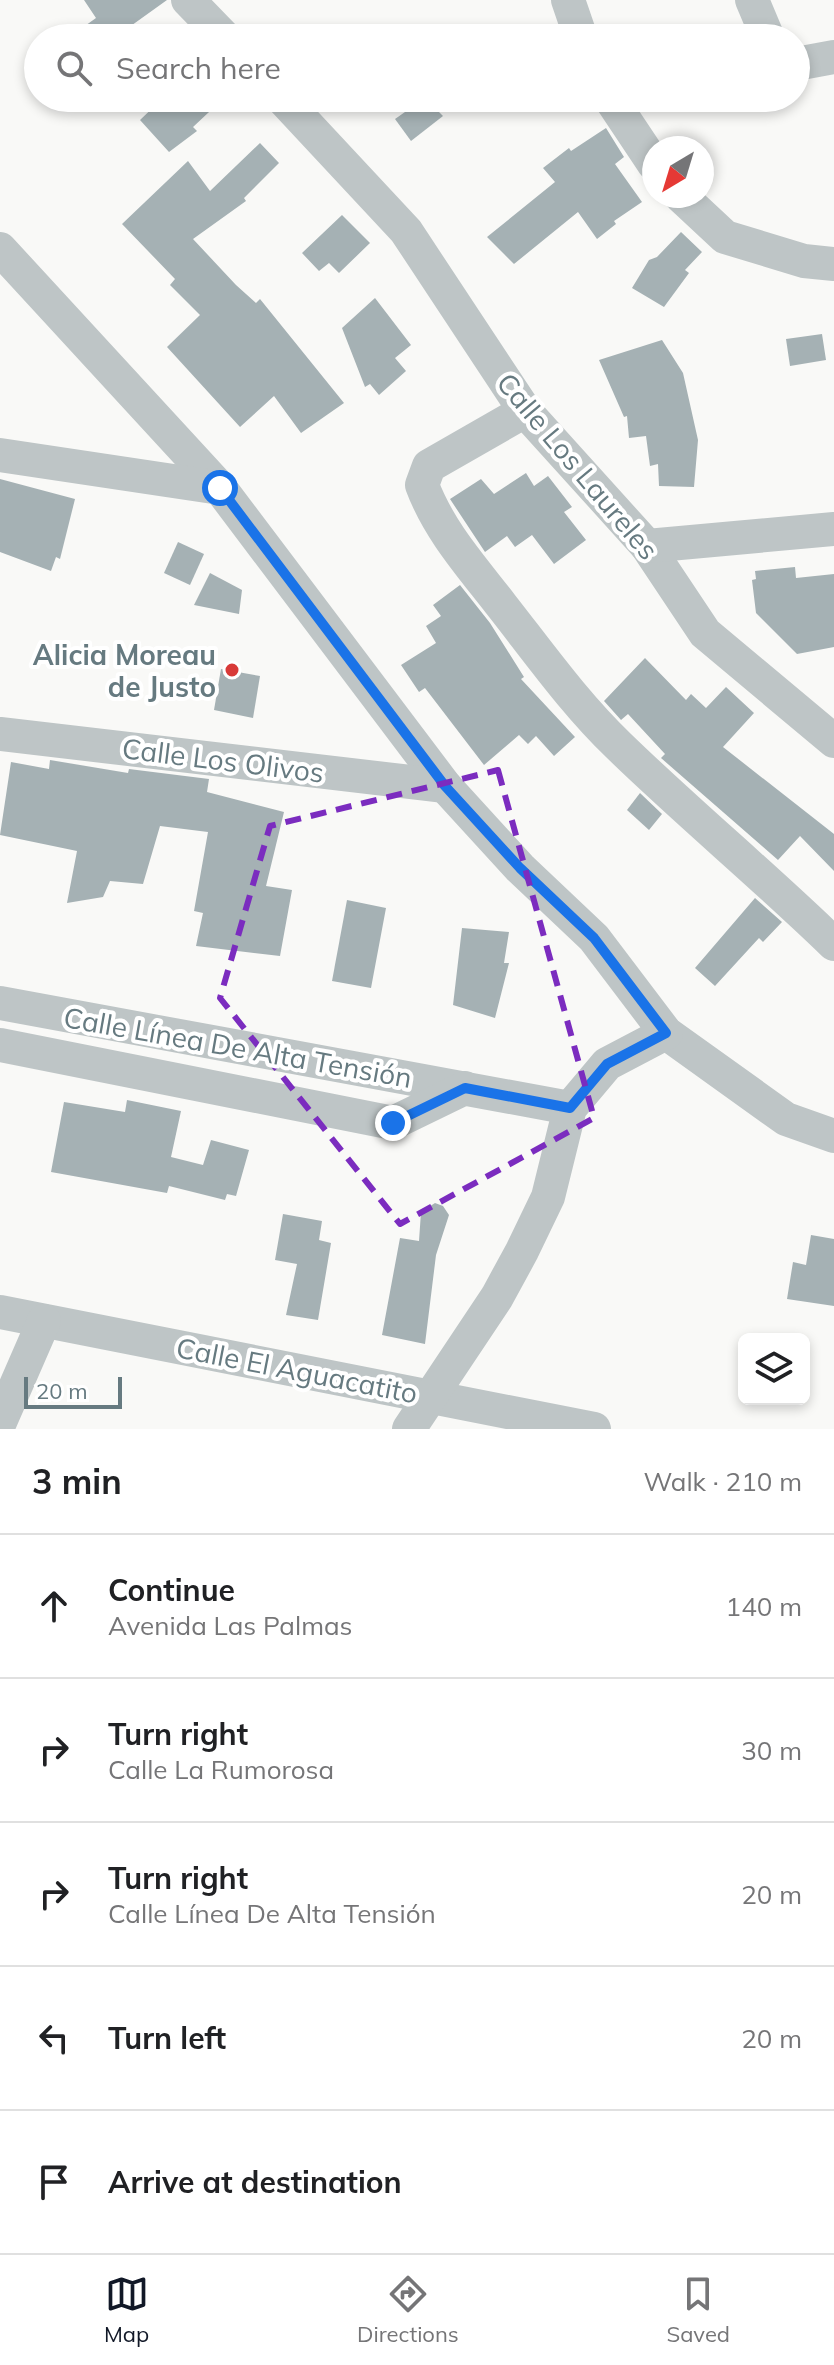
<!DOCTYPE html>
<html lang="en">
<head>
<meta charset="utf-8">
<style>
  :root { --surface:#fff; --page:#f6f6f6; --text:#202124; --muted:#757577; --line:#e0e0e0; --accent:#111827 }
  body { margin:0; font-family:Mulish,sans-serif; background:var(--page); color:var(--text) }
  .controls { position:absolute; right:24px; bottom:24px; display:grid; overflow:hidden; border-radius:12px; box-shadow:0 4px 12px #0003 }
  .controls button { width:72px; height:72px; display:grid; place-items:center; padding:0; border:0; border-bottom:2px solid var(--line); background:var(--surface); color:var(--text); font:40px sans-serif }
  .compass { position:absolute; left:642px; top:136px; width:72px; height:72px; border-radius:50%; background:var(--surface); box-shadow:0 4px 12px #0003; rotate:218deg }
  .scale { position:absolute; left:24px; bottom:20px; width:98px; box-sizing:border-box; padding-left:8px; border:4px solid #667a80; border-top:0; font-size:22px; line-height:28px; white-space:nowrap; color:#667a80; -webkit-text-stroke:6px #fff; paint-order:stroke }
  .stop { position:absolute; width:24px; height:24px; margin:-18px; border:6px solid #1a73e8; border-radius:50%; background:#fff }
  .stop.end { background:#1a73e8; border-color:#fff; box-shadow:0 2px 8px #0008 }
  .list { margin:0; padding:0; list-style:none }
  h2 { display:flex; justify-content:space-between; align-items:center; height:104px; margin:0; padding:0 32px; font-size:34px }
  h2 small { font-size:26px; font-weight:400; color:var(--muted) }
  .list li { display:grid; grid-template-columns:52px 1fr auto; gap:24px; align-items:center; box-sizing:border-box; height:144px; padding:0 32px; border-top:2px solid var(--line) }
  .list b { display:block; font-size:30px; white-space:nowrap }
  .list p { margin:0; font-size:26px; white-space:nowrap; color:var(--muted) }
  .list em { font-size:26px; font-style:normal; color:var(--muted) }
  .icon { flex:none; width:44px; height:44px; fill:none; stroke:currentColor; stroke-width:2; stroke-linecap:round; stroke-linejoin:round }
  .map { position:relative; flex:none; width:834px; height:1429px; overflow:hidden }
  .search { position:absolute; background:var(--surface); box-shadow:0 4px 12px #0003; left:24px; right:24px; top:24px; height:88px; display:flex; align-items:center; gap:20px; box-sizing:border-box; padding:0 28px; border-radius:44px; color:var(--muted); font-size:30px }
  .sheet { height:824px; background:var(--surface) }
  nav { display:flex; justify-content:space-around; align-items:center; box-sizing:border-box; height:112px; border-top:2px solid var(--line); background:var(--surface); font-size:22px; color:var(--muted) }
  nav a { display:grid; justify-items:center; gap:4px }
  nav .on { color:var(--accent) }
  .map>svg:first-child { display:block }
  .building { fill:#a5b1b4 }
  .lines { fill:none; stroke-linecap:round; stroke-linejoin:round }
  .minor { stroke:#bec5c6; stroke-width:34 }
  .route { stroke:#1a73e8; stroke-width:10 }
  .marked { fill:none; stroke:#7b2cbf; stroke-width:6; stroke-dasharray:16 10; stroke-linejoin:round }
  .poi-dot { fill:#d83a38; stroke:#fff; stroke-width:3 }
  .labels { text-anchor:middle; dominant-baseline:central; stroke-width:8; stroke-linejoin:round; paint-order:stroke }
  .street-label { font-size:28px; fill:#667a80; stroke:#fff }
  .poi-label { font-size:28px; font-weight:bold; fill:#667a80; stroke:#fff; text-anchor:end }
</style>
</head>
<body>
<div class="map">
<svg width="834" height="1429" viewBox="0 0 834 1429">
  <rect width="100%" height="100%" fill="#f9f9f7"/>
  <g class="building">
    <path d="M 84,0 L 167,0 L 114,38 L 68,38 L 96,18 Z"/>
    <path d="M 163,98 L 224,98 L 193,127 L 197,131 L 169,152 L 140,120 Z"/>
    <path d="M 425,98 L 443,116 L 411,141 L 395,119 Z"/>
    <path d="M 606,128 L 624,157 L 615,164 L 642,202 L 614,221 L 616,224 L 597,239 L 578,212 L 514,264 L 487,237 L 555,182 L 543,168 L 569,148 L 571,151 Z"/>
    <path d="M 260,143 L 279,163 L 244,198 L 246,201 L 193,239 L 236,285 L 256,303 L 260,299 L 344,403 L 301,433 L 274,396 L 240,427 L 167,347 L 200,315 L 170,285 L 175,279 L 122,224 L 188,161 L 210,191 Z"/>
    <path d="M 342,215 L 370,243 L 339,273 L 329,263 L 319,271 L 302,253 Z"/>
    <path d="M 681,232 L 702,252 L 685,270 L 689,273 L 664,307 L 632,288 L 649,260 L 657,257 Z"/>
    <path d="M 375,298 L 411,345 L 395,358 L 406,371 L 379,395 L 370,384 L 365,387 L 342,328 Z"/>
    <path d="M 822,334 L 826,360 L 790,366 L 786,339 Z"/>
    <path d="M 662,340 L 683,373 L 698,440 L 694,487 L 659,486 L 658,464 L 650,466 L 646,436 L 629,438 L 627,416 L 624,417 L 599,360 Z"/>
    <path d="M 526,473 L 534,486 L 548,476 L 572,507 L 564,512 L 586,540 L 554,564 L 532,535 L 515,547 L 507,536 L 485,552 L 450,499 L 481,479 L 494,494 Z"/>
    <path d="M 0,479 L 75,499 L 60,559 L 56,557 L 51,571 L 0,552 Z"/>
    <path d="M 178,542 L 204,554 L 190,585 L 164,573 Z"/>
    <path d="M 795,567 L 796,578 L 834,574 L 834,647 L 797,654 L 756,613 L 752,580 L 756,579 L 755,571 Z"/>
    <path d="M 210,573 L 242,590 L 239,614 L 194,605 Z"/>
    <path d="M 460,585 L 490,623 L 524,677 L 521,679 L 575,737 L 554,756 L 536,736 L 528,744 L 519,735 L 484,765 L 425,688 L 419,692 L 401,665 L 436,643 L 426,626 L 441,616 L 433,605 Z"/>
    <path d="M 645,658 L 686,700 L 691,694 L 706,708 L 726,687 L 754,713 L 723,747 L 834,834 L 834,871 L 800,836 L 778,860 L 661,758 L 665,754 L 628,714 L 621,720 L 604,701 Z"/>
    <path d="M 221,669 L 260,676 L 253,718 L 214,710 Z"/>
    <path d="M 50,760 L 128,773 L 129,769 L 209,779 L 207,792 L 284,812 L 266,886 L 292,890 L 280,956 L 196,946 L 203,913 L 194,911 L 208,832 L 160,826 L 143,884 L 110,881 L 103,897 L 67,903 L 77,851 L 0,835 L 11,762 L 49,769 Z"/>
    <path d="M 640,793 L 662,814 L 649,830 L 627,810 Z"/>
    <path d="M 755,898 L 782,922 L 763,942 L 759,938 L 715,986 L 695,968 Z"/>
    <path d="M 347,900 L 386,908 L 371,988 L 332,981 Z"/>
    <path d="M 462,928 L 509,932 L 504,963 L 509,963 L 495,1018 L 453,1005 Z"/>
    <path d="M 127,1100 L 181,1111 L 171,1157 L 203,1165 L 211,1140 L 249,1150 L 236,1196 L 227,1194 L 225,1200 L 169,1186 L 167,1193 L 51,1172 L 64,1102 L 125,1112 Z"/>
    <path d="M 435,1203 L 443,1206 L 449,1215 L 436,1255 L 425,1344 L 382,1335 L 400,1238 L 419,1241 L 421,1212 Z"/>
    <path d="M 283,1214 L 322,1221 L 319,1240 L 331,1243 L 318,1320 L 286,1315 L 297,1264 L 275,1260 Z"/>
    <path d="M 811,1235 L 834,1239 L 834,1306 L 787,1299 L 793,1262 L 806,1265 Z"/>
  </g>
  <g class="lines">
    <g class="minor">
      <path d="M 188,0 L 225,38"/>
      <path d="M 568,0 L 581,38"/>
      <path d="M 752,0 L 768,38"/>
      <path d="M 796,64 L 834,57"/>
      <path d="M 282,98 L 406,231 L 525,411 L 647,546 L 705,633 L 834,741"/>
      <path d="M 610,98 L 654,164"/>
      <path d="M 681,196 L 725,237 L 804,261 L 834,264"/>
      <path d="M 0,249 L 220,488 L 445,786 L 520,868 L 594,938 L 666,1033 L 786,1119 L 834,1136"/>
      <path d="M 525,411 L 429,466 L 422,485 C 439,531 472,567 502,606 C 539,653 575,704 619,746 C 689,814 764,876 834,944"/>
      <path d="M 0,455 L 220,488"/>
      <path d="M 647,546 L 834,529"/>
      <path d="M 0,734 L 445,786"/>
      <path d="M 0,1003 L 570,1108"/>
      <path d="M 0,1045 L 393,1123 L 465,1088"/>
      <path d="M 0,1312 L 594,1429"/>
      <path d="M 0,1422 L 44,1321"/>
      <path d="M 409,1429 L 497,1297 L 522,1251 L 548,1197 L 570,1108 L 607,1064 L 666,1033"/>
    </g>
  </g>
  <g class="lines">
    <path class="route" d="M 220,488 L 445,786 L 520,868 L 594,938 L 666,1033 L 607,1064 L 570,1108 L 465,1088 L 393,1123"/>
  </g>
  <path class="marked" d="M 498,770 L 594,1118 L 400,1224 L 220,998 L 270,826 Z"/>
  <circle class="poi-dot" cx="232" cy="670" r="8"/>
  <g class="labels">
    <g class="street-label">
      <text transform="translate(578 466) rotate(50)">Calle Los Laureles</text>
      <text transform="translate(223 760) rotate(7)">Calle Los Olivos</text>
      <text transform="translate(238 1047) rotate(10)">Calle Línea De Alta Tensión</text>
      <text transform="translate(297 1370) rotate(11)">Calle El Aguacatito</text>
    </g>
    <g class="poi-label">
      <text x="216" y="654">Alicia Moreau<tspan x="216" dy="32">de Justo</tspan></text>
    </g>
  </g>
</svg>
<div class="controls">
<button><svg class="icon" aria-label="layers" viewBox="0 0 24 24"><path d="M12 4l9 5-9 5-9-5zM3 14l9 5 9-5"/></svg></button>
</div>
<svg class="compass" viewBox="-18 -18 36 36"><path d="M0-13l5 13h-10z" fill="#e53935"/><path d="M0 13l5-13h-10z" fill="#757577"/></svg>
<div class="scale">20 m</div>
<div class="stop" style="left:220px;top:488px"></div>
<div class="stop end" style="left:393px;top:1123px"></div>
<div class="search"><svg class="icon" aria-label="search" viewBox="0 0 24 24"><circle cx="10" cy="10" r="6"/><path d="M15 15l6 6"/></svg>Search here</div>
</div>
<section class="sheet">
<h2>3 min<small>Walk · 210 m</small></h2>
<ul class="list">
<li><svg class="icon" aria-label="ahead" viewBox="0 0 24 24"><path d="M12 20V5M6 11l6-6 6 6"/></svg><div><b>Continue</b><p>Avenida Las Palmas</p></div><em>140 m</em></li>
<li><svg class="icon" aria-label="right" viewBox="0 0 24 24"><path d="M7 20v-9h11M14 6l5 5-5 5"/></svg><div><b>Turn right</b><p>Calle La Rumorosa</p></div><em>30 m</em></li>
<li><svg class="icon" aria-label="right" viewBox="0 0 24 24"><path d="M7 20v-9h11M14 6l5 5-5 5"/></svg><div><b>Turn right</b><p>Calle Línea De Alta Tensión</p></div><em>20 m</em></li>
<li><svg class="icon" aria-label="left" viewBox="0 0 24 24"><path d="M17 20v-9H6M10 6l-5 5 5 5"/></svg><div><b>Turn left</b></div><em>20 m</em></li>
<li><svg class="icon" aria-label="arrive" viewBox="0 0 24 24"><path d="M6 21V4h12l-3 4 3 4H6"/></svg><div><b>Arrive at destination</b></div></li>
</ul>
</section>
<nav>
<a class="on"><svg class="icon" aria-label="map" viewBox="0 0 24 24"><path d="M3 6l6-2 6 2 6-2v14l-6 2-6-2-6 2zM9 4v14M15 6v14"/></svg>Map</a>
<a><svg class="icon" aria-label="directions" viewBox="0 0 24 24"><path d="M12 3l9 9-9 9-9-9zM9 14v-3h6M13 9l2 2-2 2"/></svg>Directions</a>
<a><svg class="icon" aria-label="saved" viewBox="0 0 24 24"><path d="M7 4h10v16l-5-4-5 4z"/></svg>Saved</a>
</nav>
</body>
</html>
